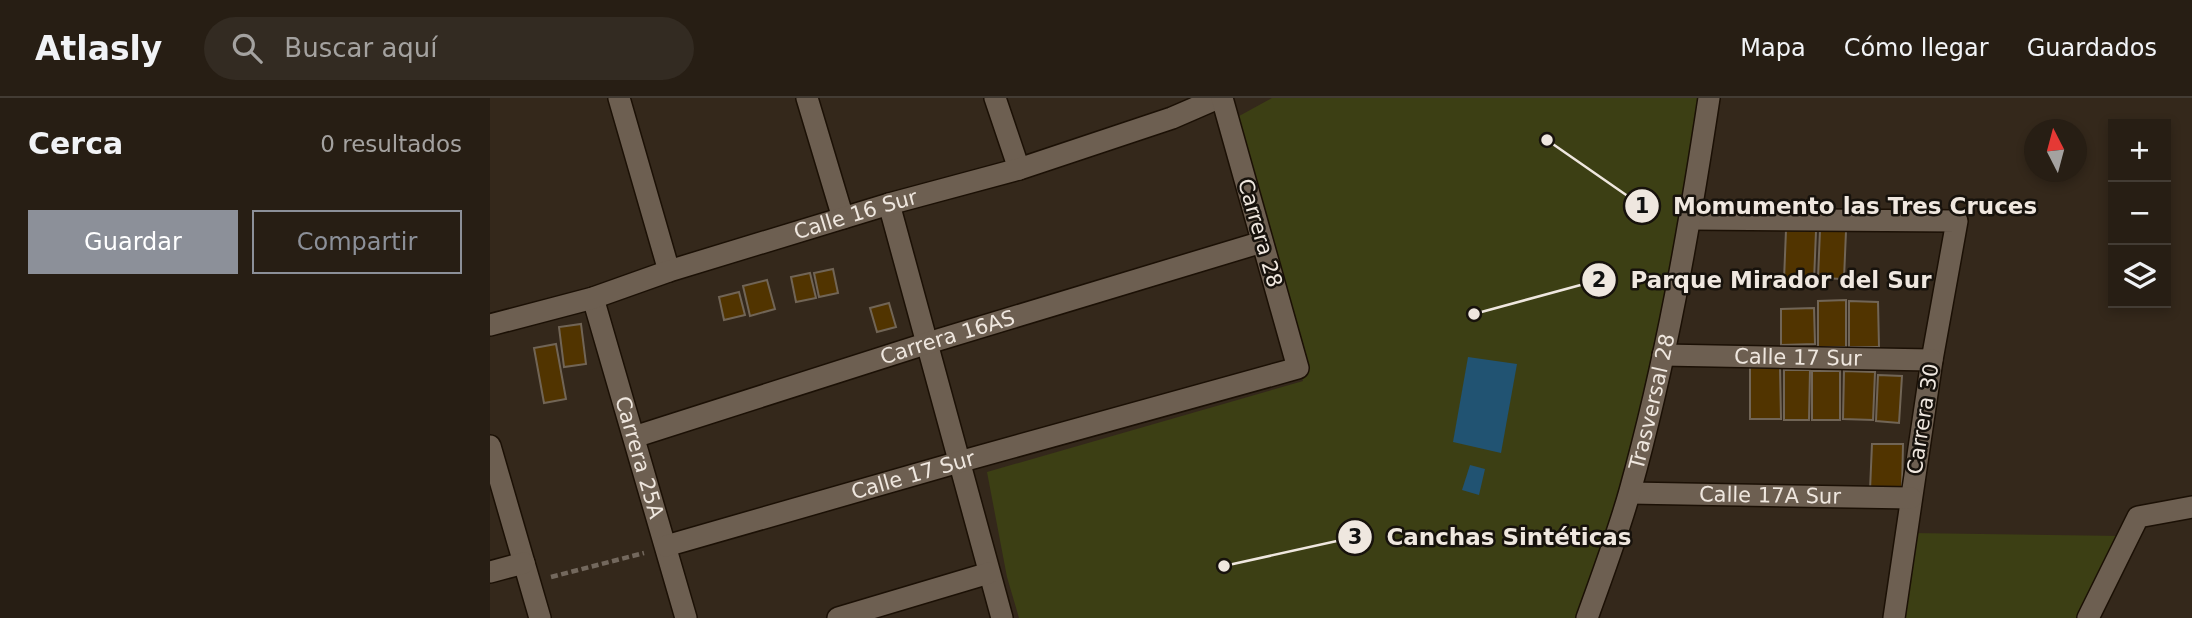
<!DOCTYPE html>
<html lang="es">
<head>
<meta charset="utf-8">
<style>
  :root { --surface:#271e14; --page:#332b22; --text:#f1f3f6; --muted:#a4a2a0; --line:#433c34; --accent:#8c9099 }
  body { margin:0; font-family:"DejaVu Sans",sans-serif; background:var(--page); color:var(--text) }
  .controls { position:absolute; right:21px; top:21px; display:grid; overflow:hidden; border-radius:0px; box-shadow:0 4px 10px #0003 }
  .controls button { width:63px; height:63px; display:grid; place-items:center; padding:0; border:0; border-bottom:2px solid var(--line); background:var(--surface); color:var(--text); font:35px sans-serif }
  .compass { position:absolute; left:1534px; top:21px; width:63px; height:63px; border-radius:50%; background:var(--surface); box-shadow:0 4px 10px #0003; rotate:354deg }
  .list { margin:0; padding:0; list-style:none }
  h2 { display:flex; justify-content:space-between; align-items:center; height:91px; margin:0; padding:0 28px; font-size:30px }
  h2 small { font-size:23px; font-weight:400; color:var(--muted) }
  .actions { display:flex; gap:14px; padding:21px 28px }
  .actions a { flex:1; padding:16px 0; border:2px solid var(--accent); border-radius:0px; text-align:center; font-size:24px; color:var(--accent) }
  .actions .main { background:var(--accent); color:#fff }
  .icon { flex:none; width:38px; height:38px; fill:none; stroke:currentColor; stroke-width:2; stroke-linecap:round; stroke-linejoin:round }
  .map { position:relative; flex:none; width:1702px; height:520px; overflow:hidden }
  header { display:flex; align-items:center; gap:42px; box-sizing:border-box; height:98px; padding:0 35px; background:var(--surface); border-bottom:2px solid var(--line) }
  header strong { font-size:33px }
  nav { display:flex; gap:38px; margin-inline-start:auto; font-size:24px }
  .search { width:490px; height:63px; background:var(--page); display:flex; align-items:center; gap:18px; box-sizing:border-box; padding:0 24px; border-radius:38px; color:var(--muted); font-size:26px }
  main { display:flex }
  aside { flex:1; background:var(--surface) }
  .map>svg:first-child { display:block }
  .green { fill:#3c3f14 }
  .water { fill:#215372 }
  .building { fill:#513400; stroke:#716556; stroke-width:2 }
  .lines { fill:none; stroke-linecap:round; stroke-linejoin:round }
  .minor-casing { stroke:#1b1005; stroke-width:24 }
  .path { stroke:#73685d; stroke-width:4.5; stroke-dasharray:7 3.5; stroke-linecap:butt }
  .minor { stroke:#6d5f51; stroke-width:21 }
  .labels { text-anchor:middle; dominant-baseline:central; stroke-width:5; stroke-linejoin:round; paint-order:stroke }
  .street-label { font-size:21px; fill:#efe7df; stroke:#17120c }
  .leader { fill:none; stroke:#efe7df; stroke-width:2.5 }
  .callout-dot { fill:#efe7df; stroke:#17120c; stroke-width:2.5 }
  .mark-label { font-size:21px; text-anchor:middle; font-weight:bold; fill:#111 }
  .callout-label { font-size:23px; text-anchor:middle; font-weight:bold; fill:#efe7df; stroke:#17120c; stroke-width:5; stroke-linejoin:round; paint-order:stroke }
</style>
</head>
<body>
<header>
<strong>Atlasly</strong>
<div class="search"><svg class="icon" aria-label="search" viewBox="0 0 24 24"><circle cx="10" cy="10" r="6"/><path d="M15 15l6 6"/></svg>Buscar aquí</div>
<nav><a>Mapa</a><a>Cómo llegar</a><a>Guardados</a></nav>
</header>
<main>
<aside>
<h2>Cerca<small>0 resultados</small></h2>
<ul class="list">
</ul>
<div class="actions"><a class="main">Guardar</a><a>Compartir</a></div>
</aside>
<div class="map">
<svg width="1702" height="520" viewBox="0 0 1702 520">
  <rect width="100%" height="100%" fill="#34281b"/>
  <g class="green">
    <path d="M 782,0 L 1210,0 L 1189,140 L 1131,402 L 1091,520 L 529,520 L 517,479 L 497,374 L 813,283 L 740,23 Z"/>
    <path d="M 1421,435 L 1633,438 L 1594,520 L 1409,520 Z"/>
  </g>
  <g class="water">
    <path d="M 978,259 L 1027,266 L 1011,355 L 963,344 Z"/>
    <path d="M 980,367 L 995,371 L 989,397 L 972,392 Z"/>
  </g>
  <g class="building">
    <path d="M 1296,132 L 1326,133 L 1324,183 L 1294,182 Z"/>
    <path d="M 1330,132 L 1356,133 L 1354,181 L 1328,180 Z"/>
    <path d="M 343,171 L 348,195 L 329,199 L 324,175 Z"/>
    <path d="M 320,175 L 326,200 L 306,204 L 301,179 Z"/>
    <path d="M 277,182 L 285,211 L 260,218 L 253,188 Z"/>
    <path d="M 249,194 L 255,217 L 234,222 L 229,199 Z"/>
    <path d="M 1356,202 L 1356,249 L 1328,249 L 1328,203 Z"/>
    <path d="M 1359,203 L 1388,204 L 1389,249 L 1359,249 Z"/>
    <path d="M 399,205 L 406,229 L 387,234 L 380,210 Z"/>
    <path d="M 1324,210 L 1325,246 L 1291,247 L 1291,211 Z"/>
    <path d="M 91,226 L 96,266 L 74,269 L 69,229 Z"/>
    <path d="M 66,246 L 76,301 L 54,305 L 44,250 Z"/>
    <path d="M 1260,269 L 1290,270 L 1291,321 L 1260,321 Z"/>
    <path d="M 1294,272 L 1320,272 L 1319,322 L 1294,322 Z"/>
    <rect x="1322" y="273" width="28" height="49"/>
    <path d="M 1354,273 L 1385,274 L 1383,322 L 1353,321 Z"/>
    <path d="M 1388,277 L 1412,278 L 1409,325 L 1386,323 Z"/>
    <path d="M 1382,346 L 1413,346 L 1412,392 L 1380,392 Z"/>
  </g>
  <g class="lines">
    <defs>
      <g id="minor">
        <path d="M 129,0 L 179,173"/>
        <path d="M 317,0 L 353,120"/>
        <path d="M 505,0 L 529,71"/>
        <path d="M 399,106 L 512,520"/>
        <path d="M 1201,121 L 1467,123 L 1442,262 L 1404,520"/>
        <path id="s1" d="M 103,200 L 196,520"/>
        <path id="s2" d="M 0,227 L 103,200 L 179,173 L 399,106 L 529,71 L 682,20 L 728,0"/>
        <path id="s3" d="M 1173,257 L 1442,262"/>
        <path id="s4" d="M 144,339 L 438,245 L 772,144"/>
        <path d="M 0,348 L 50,520"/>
        <path id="s5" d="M 1140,395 L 1421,400"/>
        <path id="s6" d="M 176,448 L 469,364 L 808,270 L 732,0"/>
        <path d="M 0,474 L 34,465"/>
        <path d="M 348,520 L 499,475"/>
        <path id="s7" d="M 1097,520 C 1112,478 1128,436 1140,393 C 1176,264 1199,132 1219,0"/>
        <path d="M 1598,520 L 1648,419 L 1702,409"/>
      </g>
    </defs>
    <use href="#minor" class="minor-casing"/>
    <path class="path" d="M 61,479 L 154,455"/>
    <use href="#minor" class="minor"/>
  </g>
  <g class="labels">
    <g class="street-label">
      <text stroke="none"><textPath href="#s2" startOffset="382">Calle 16 Sur</textPath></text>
      <text transform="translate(770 135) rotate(74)">Carrera 28</text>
      <text stroke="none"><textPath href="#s4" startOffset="329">Carrera 16AS</textPath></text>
      <text stroke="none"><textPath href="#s3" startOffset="135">Calle 17 Sur</textPath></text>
      <text stroke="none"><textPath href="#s7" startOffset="226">Trasversal 28</textPath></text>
      <text transform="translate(1433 321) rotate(-81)">Carrera 30</text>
      <text stroke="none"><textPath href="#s1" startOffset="166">Carrera 25A</textPath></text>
      <text stroke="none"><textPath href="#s6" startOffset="257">Calle 17 Sur</textPath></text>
      <text stroke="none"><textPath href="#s5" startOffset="140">Calle 17A Sur</textPath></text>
    </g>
  </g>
  <path class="leader" d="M1057 42L1152 108M984 216L1109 182M734 468L865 439"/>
  <g class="callout-dot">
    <circle cx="1057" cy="42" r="7"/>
    <circle cx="984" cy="216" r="7"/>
    <circle cx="734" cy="468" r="7"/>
    <circle cx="1152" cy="108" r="18"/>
    <circle cx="1109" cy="182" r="18"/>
    <circle cx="865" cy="439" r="18"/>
  </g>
  <g class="mark-label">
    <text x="1152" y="115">1</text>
    <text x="1109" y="189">2</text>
    <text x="865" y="446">3</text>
  </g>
  <g class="callout-label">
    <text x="1365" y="116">Momumento las Tres Cruces</text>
    <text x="1291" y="190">Parque Mirador del Sur</text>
    <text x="1019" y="447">Canchas Sintéticas</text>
  </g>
</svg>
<div class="controls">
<button>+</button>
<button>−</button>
<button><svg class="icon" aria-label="layers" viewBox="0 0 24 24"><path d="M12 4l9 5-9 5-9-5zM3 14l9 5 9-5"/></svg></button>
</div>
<svg class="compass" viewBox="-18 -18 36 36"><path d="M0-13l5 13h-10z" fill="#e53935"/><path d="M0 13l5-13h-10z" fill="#a4a2a0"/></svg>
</div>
</main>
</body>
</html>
